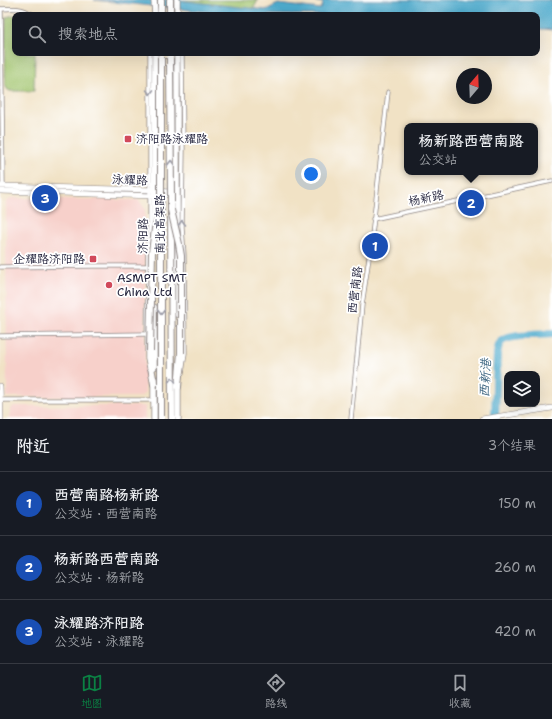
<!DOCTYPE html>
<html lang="zh">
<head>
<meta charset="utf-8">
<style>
  :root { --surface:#171b24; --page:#20242c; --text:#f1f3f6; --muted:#9ea1a6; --line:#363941; --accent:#0b8043 }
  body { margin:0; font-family:"Shantell Sans","LXGW WenKai TC",sans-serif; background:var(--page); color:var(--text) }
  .controls { position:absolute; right:12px; bottom:12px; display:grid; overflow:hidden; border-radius:8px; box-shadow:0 4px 16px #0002 }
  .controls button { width:36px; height:36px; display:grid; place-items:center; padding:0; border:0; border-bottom:1px solid var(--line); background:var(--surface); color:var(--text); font:20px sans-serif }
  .compass { position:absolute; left:456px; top:68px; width:36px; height:36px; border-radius:50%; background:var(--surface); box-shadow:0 4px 16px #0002; rotate:19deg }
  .you { position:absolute; left:311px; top:174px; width:14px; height:14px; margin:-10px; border:3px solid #fff; border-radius:50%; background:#1a73e8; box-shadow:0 0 0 6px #1a73e833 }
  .badge { display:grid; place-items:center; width:26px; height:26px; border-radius:50%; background:var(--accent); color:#fff; font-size:13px; font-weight:700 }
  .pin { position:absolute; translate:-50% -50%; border:2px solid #fff; box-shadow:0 1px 4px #0006 }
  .popup { position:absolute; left:404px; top:123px; width:134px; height:52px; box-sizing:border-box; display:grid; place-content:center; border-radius:8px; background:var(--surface); filter:drop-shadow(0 1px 3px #0005); font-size:13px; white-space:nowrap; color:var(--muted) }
  .popup b { font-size:15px; color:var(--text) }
  .popup::after { content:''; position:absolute; left:50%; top:100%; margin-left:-8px; border:8px solid transparent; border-top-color:var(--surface) }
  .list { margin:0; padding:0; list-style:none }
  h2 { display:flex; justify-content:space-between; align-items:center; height:52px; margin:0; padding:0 16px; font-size:17px }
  h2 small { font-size:13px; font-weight:400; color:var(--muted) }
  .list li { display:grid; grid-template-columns:26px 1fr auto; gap:12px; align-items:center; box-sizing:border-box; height:64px; padding:0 16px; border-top:1px solid var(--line) }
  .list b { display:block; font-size:15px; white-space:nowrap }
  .list p { margin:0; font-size:13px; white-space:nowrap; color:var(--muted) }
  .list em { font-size:13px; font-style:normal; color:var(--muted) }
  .icon { flex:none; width:22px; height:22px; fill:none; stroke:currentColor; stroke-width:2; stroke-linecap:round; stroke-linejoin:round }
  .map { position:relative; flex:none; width:552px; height:419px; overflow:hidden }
  .search { position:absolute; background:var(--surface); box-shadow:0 4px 16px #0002; left:12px; right:12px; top:12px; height:44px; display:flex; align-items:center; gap:10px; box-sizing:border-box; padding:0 14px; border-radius:8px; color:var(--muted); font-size:15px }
  .sheet { height:244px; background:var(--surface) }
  nav { display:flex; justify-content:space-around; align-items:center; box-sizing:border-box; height:56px; border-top:1px solid var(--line); background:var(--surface); font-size:11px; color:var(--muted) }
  nav a { display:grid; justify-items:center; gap:2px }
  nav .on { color:var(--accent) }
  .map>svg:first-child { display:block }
  .built { fill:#f7d0ca }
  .green { fill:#a1c46d; stroke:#627354 }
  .water { fill:#4daacc; stroke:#386684 }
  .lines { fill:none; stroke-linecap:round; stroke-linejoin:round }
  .river { stroke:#4daacc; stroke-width:8 }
  .street-casing { stroke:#8a8280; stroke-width:5 }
  .secondary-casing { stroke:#8a8280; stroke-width:6 }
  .primary-casing { stroke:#8a8280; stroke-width:7 }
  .highway-casing { stroke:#8a8280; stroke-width:8 }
  .street { stroke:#fff; stroke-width:3.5 }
  .secondary { stroke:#fff; stroke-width:5 }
  .primary { stroke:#fff; stroke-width:5.5 }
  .highway { stroke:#fff; stroke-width:6 }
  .highway-bridge-casing { stroke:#8a8280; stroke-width:8; stroke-linecap:butt }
  .highway-bridge { stroke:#fff; stroke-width:6 }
  .oneway { stroke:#9c9ca7 }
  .poi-dot { fill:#d1495b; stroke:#fff; stroke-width:1.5 }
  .labels { text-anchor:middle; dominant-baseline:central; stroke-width:3.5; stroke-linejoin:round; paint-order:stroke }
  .poi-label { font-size:12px; fill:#22223b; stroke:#fff; text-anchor:start }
  .street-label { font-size:12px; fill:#22223b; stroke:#fff }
  .water-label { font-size:13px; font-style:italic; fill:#355f7c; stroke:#fff }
</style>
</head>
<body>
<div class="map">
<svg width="552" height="419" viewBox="0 0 552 419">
  <rect width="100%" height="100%" fill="#fff"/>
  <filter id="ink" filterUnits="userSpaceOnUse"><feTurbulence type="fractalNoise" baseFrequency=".025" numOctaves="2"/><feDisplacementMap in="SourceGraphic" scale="8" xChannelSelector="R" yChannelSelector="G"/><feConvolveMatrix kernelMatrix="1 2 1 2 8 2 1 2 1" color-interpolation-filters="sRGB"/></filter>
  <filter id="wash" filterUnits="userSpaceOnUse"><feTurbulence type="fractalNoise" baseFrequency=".012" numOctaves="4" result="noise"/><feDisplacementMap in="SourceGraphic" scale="16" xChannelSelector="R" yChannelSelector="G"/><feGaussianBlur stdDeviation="0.9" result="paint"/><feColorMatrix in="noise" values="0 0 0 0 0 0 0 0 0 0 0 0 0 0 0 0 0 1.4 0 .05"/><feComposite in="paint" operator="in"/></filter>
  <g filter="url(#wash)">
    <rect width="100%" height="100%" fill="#f1e2c5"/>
    <g class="built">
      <path d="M 12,198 L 139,200 L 145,209 L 145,393 L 140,397 L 7,397 L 6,202 Z"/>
      <path d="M 14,406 L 145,406 L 145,419 L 10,419 L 10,410 Z"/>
    </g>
    <g class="green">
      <path d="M 176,0 L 258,0 L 255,6 L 250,9 Z"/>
      <path d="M 15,15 L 15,53 L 35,53 L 34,91 L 10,91 L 7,89 L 5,85 L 6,17 Z"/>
    </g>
    <path class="water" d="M 94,0 L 176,0 L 266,10 L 278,4 L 321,9 L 323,4 L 323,3 L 308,0 L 552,0 L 552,30 L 543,29 L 537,30 L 537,15 L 237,15 Z"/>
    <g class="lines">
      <path class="river" d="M 495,419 L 497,354 C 498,350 498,345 501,342 C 509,334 540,335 552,334"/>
    </g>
  </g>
  <g filter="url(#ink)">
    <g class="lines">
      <defs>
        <g id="street">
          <path d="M 0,9 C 12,8 23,7 33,15"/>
          <path d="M 1,9 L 3,186"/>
          <path d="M 373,219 L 552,181"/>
          <path d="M 0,267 L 93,266 L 147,266"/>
          <path d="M 0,336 L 147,334"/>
          <path d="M 149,368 L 147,358 L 147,349 L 148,245 L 150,223 L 150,53"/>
          <path d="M 182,373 L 185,353 L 184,255 L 182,227 L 183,151 L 182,53"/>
          <path d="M 0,400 L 154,400"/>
          <path d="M 351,419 L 362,305 L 371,244 L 388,92"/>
        </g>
        <g id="secondary">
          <path d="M 0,186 L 155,190 L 174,193"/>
          <path d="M 0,191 L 155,196 L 165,195"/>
          <path d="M 0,386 L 1,419"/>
          <path d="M 482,419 L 552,408"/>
        </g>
        <g id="primary">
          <path d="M 154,0 L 155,15"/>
          <path d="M 177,0 L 177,15"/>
          <path d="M 177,53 L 177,231"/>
          <path d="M 154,227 L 155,53"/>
          <path d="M 178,247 L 178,315"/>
          <path d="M 154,367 L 154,307"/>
          <path d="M 154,379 L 154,419"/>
          <path d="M 178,383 L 178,419"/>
        </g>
        <g id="highway">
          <path d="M 161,0 L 161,15"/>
          <path d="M 170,15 L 170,0"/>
          <path d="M 171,202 L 172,419"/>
          <path d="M 150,351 L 151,367 L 154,384"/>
          <path d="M 178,387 L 181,353"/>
          <path d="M 161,419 L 161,201"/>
        </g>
      </defs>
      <use href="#street" class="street-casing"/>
      <use href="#secondary" class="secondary-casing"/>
      <use href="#primary" class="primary-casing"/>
      <use href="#highway" class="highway-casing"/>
      <use href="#street" class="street"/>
      <use href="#secondary" class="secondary"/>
      <use href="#primary" class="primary"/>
      <use href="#highway" class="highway"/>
      <defs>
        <g id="highway-bridge">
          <path d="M 161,57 L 161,201"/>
          <path d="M 170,58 L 171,202"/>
          <path d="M 171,210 L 179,244 L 181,256 L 181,353"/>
          <path d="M 150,351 L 152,252 L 155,229 L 161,211"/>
        </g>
      </defs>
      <use href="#highway-bridge" class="highway-bridge-casing"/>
      <use href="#highway-bridge" class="highway-bridge"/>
    </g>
    <defs><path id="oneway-chevron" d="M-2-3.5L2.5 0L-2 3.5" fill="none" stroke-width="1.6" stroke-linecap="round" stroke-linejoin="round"/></defs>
    <g class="oneway">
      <use href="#oneway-chevron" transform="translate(150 92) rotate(89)"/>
      <use href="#oneway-chevron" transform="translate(171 163) rotate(-90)"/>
      <use href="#oneway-chevron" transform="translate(182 223) rotate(-90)"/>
      <use href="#oneway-chevron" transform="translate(161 312) rotate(90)"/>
      <use href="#oneway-chevron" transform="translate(172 380) rotate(-90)"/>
    </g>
  </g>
  <g class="poi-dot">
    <rect x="124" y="135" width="8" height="8" rx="2"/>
    <rect x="89" y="255" width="8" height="8" rx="2"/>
    <circle cx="109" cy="285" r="4"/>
  </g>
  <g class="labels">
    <g class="poi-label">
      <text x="136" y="139">济阳路泳耀路</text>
      <text x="85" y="259" text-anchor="end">企耀路济阳路</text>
      <text x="117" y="278">ASMPT SMT<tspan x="117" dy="14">China Ltd</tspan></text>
    </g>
    <g class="street-label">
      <text transform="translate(130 180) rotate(2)">泳耀路</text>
      <text transform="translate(426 198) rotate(-12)">杨新路</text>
      <text transform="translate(160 224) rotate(-90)">南北高架路</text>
      <text transform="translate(143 236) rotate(-89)">济阳路</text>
      <text transform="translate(355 290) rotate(-83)">西营南路</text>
    </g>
    <g class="water-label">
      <text transform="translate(485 378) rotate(-87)">西新港</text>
    </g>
  </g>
</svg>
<div class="controls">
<button><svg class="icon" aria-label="layers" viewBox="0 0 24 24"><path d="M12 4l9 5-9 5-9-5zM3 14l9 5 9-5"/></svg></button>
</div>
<svg class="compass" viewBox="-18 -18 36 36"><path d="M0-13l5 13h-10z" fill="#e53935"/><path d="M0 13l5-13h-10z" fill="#9ea1a6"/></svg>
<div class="you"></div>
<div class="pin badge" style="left:375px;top:246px;background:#1a4fb4">1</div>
<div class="pin badge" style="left:471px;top:203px;background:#1a4fb4">2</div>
<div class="popup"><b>杨新路西营南路</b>公交站</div>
<div class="pin badge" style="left:45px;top:198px;background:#1a4fb4">3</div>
<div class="search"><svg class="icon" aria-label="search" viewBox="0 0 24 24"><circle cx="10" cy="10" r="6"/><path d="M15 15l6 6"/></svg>搜索地点</div>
</div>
<section class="sheet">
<h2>附近<small>3个结果</small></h2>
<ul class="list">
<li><span class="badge" style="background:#1a4fb4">1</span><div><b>西营南路杨新路</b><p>公交站 · 西营南路</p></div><em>150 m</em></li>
<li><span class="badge" style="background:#1a4fb4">2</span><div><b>杨新路西营南路</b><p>公交站 · 杨新路</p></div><em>260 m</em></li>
<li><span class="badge" style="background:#1a4fb4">3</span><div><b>泳耀路济阳路</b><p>公交站 · 泳耀路</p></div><em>420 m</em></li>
</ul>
</section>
<nav>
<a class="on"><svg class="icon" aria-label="map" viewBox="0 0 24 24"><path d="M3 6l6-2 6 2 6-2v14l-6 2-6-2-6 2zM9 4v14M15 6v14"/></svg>地图</a>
<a><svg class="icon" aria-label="directions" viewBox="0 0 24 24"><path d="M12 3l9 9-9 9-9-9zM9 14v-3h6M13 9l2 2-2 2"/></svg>路线</a>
<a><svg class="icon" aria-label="saved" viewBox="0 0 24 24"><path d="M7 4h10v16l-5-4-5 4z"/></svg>收藏</a>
</nav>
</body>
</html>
